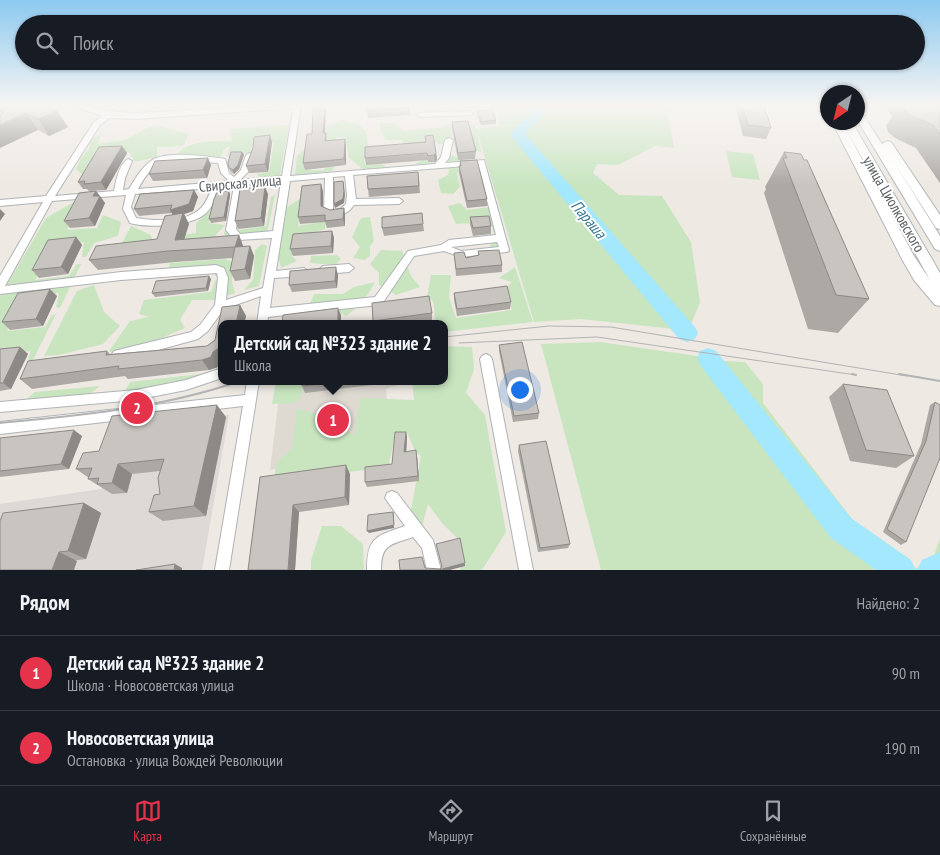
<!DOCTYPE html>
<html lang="ru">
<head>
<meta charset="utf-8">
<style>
  :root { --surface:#171b24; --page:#242831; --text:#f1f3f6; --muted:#9ea1a6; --line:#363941; --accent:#e4334a }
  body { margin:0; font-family:"PT Sans Narrow",sans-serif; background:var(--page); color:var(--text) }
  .compass { position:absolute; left:820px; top:85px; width:45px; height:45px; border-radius:50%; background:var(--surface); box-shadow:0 1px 4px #0004; rotate:215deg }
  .you { position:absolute; left:519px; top:389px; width:18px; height:18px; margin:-12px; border:4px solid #fff; border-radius:50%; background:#1a73e8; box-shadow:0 0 0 8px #1a73e833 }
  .badge { display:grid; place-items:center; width:32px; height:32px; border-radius:50%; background:var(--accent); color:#fff; font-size:16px; font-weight:700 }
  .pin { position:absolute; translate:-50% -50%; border:2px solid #fff; box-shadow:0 1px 5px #0006 }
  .popup { position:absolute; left:218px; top:320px; width:230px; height:65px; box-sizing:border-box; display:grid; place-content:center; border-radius:10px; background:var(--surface); filter:drop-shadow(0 1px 4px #0005); font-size:16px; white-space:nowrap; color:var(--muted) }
  .popup b { font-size:19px; color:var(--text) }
  .popup::after { content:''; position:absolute; left:50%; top:100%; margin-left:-10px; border:10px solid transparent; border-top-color:var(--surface) }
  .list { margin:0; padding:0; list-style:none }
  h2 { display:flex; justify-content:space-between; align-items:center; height:65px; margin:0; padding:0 20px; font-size:21px }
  h2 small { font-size:16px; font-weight:400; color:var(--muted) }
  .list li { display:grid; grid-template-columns:32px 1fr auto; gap:15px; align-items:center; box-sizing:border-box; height:75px; padding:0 20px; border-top:1px solid var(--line) }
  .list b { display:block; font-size:19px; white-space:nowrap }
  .list p { margin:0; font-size:16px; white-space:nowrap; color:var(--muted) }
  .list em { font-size:16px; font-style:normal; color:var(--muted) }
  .icon { flex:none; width:28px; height:28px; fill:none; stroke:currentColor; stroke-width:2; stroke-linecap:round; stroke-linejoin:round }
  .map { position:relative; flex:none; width:940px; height:570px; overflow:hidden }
  .search { position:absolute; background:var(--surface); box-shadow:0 1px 4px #0004; left:15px; right:15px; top:15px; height:55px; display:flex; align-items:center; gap:12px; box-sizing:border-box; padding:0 18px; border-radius:28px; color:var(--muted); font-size:19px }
  .sheet { height:215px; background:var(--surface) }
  nav { display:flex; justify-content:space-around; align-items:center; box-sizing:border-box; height:70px; border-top:1px solid var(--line); background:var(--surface); font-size:14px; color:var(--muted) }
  nav a { display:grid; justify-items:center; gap:2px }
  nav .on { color:var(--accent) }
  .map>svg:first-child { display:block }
  .industrial { fill:#dcd9d6 }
  .education { fill:#ded9d1 }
  .green { fill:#c8e5c0 }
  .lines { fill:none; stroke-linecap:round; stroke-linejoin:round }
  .river { fill:#a4e8fd; fill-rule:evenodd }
  .street-casing { stroke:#afb3b6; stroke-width:2 }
  .secondary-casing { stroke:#b0b5b8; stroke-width:2 }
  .street { fill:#fff; fill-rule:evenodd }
  .secondary { fill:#fff; fill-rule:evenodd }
  .tram-far1 { stroke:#b2b3b4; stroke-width:1 }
  .tram { stroke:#b2b3b4; stroke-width:2 }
  .wall { fill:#aca9a5 }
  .shaded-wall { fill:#8c8986 }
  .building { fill:#c8c4c0; stroke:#8c8986 }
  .labels { text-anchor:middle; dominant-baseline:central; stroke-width:4; stroke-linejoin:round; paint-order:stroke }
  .street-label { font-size:15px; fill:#5b6164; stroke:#fff }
  .water-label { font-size:16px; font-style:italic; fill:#3a7894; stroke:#fff }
</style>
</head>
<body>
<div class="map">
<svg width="940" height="570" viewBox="0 0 940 570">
  <rect width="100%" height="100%" fill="#eee9e3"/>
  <path class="industrial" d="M 229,415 L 202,570 L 0,570 L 0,504 L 101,489 L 125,427 Z"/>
  <path class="education" d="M 281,381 L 408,381 L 386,389 L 392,451 L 270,470 Z"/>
  <g class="green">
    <path d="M 532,105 L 536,114 L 516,135 L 678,325 L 674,329 L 581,319 L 534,322 L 477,131 L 481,152 L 475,150 L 469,127 L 451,129 L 453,143 L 438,144 L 432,140 L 409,147 L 401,140 L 387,140 L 382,134 L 379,123 L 396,123 L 403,132 L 410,130 L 437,128 L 457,122 L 475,125 L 476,129 L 500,126 L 497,107 Z"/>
    <path d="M 535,105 L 674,106 L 667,112 L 674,148 L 655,146 L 618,165 L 597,164 L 593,173 L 619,195 L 662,196 L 691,242 L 700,302 L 688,332 L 518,134 L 538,114 Z"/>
    <path d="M 343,120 L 358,124 L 366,131 L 368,146 L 384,145 L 395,149 L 364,153 L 365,165 L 382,164 L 389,169 L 365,171 L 349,158 L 345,137 L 337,137 L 334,152 L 329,152 L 328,138 L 317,138 L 322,128 Z"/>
    <path d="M 289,125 L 280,175 L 275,178 L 261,179 L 257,174 L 269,172 L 274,142 L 254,142 L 250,153 L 227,156 L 230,146 L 224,149 L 219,160 L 176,157 C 184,139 216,142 232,141 L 230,129 Z"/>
    <path d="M 159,126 L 188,134 L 184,145 L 172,147 L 157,147 L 157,157 L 135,162 L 129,152 L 105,153 L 87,179 L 76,169 L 81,158 L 89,149 L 91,140 L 101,134 L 98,144 L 125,140 L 149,127 Z"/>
    <path d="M 307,147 L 304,170 L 324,170 L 327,166 L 334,167 L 332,171 L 295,176 L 297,156 Z"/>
    <path d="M 726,151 L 753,154 L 760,180 L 732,177 Z"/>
    <path d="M 450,154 L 458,158 L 469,159 L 465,168 L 457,173 L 460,187 L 453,194 L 441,193 L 438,180 L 448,175 L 449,169 L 417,167 L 416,163 L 426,159 L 436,163 Z"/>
    <path d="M 491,185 L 510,253 L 500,252 L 490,247 L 494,234 L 491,222 L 456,224 L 448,206 L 460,203 L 467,210 L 490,207 L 486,188 Z"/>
    <path d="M 275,195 L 267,233 L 231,241 L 224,234 L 226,228 L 239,230 L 266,226 L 271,197 Z"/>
    <path d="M 301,198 L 298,226 L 326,221 L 325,229 C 313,232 306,238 294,241 L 292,256 L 297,261 L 281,268 L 278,256 L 286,208 Z"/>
    <path d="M 76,201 L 79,205 L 67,230 L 97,228 L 103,215 L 121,222 L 118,236 L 94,243 L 86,257 L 82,257 L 84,242 L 52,247 L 35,280 L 69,276 L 77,264 L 81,264 L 60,308 L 56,307 L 59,293 L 22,300 L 7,331 L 45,327 L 52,315 L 56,314 L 29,368 L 26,367 L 31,351 L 0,355 L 0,297 L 46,218 Z"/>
    <path d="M 210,211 L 209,223 L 225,225 L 211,240 L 173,248 L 167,237 L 196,233 L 196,224 L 206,212 Z"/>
    <path d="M 370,217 L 374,241 L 370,246 L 370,256 L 365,260 L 353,258 L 360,247 L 352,237 L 361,218 Z"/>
    <path d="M 131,226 L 151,235 L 154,247 L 121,245 Z"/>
    <path d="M 262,244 L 267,246 L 259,286 L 244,290 L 253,280 L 255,250 Z"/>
    <path d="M 381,250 L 402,251 L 411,276 L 420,287 L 396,295 L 379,285 L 379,273 L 370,264 Z"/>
    <path d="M 337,255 L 341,259 L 335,265 L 310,263 L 311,256 Z"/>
    <path d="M 226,259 L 234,263 L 232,282 L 235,293 L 215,300 L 192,300 L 180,320 L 185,328 L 164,337 L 146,355 L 121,358 L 109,351 L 130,321 L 149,317 L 139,314 L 144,300 L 211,292 L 215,281 L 219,279 L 213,273 L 168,270 L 170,263 Z"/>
    <path d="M 515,267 L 533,322 L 444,332 L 444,324 L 436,324 L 433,301 L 427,297 L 431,275 L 451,275 L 449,297 L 456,318 L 512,310 L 505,289 L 512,282 L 499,278 Z"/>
    <path d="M 375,282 C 368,296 359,307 346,316 L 340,312 L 305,317 L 314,294 L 343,294 L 354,287 Z"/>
    <path d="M 94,285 L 104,312 L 120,326 L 103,344 L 59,355 L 44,356 L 77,291 Z"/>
    <path d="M 600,342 L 697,356 L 701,360 L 745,362 L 763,384 L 763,403 L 859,528 L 911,570 L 932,562 L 940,538 L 940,570 L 601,570 L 541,344 Z"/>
    <path d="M 444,346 L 472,347 L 474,369 L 466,393 L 485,415 L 506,532 L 482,570 L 460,570 L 461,542 L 442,523 L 428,504 L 419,537 L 406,537 L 421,456 L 415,451 L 407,432 L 395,436 L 388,467 L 273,482 L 277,463 L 292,448 L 297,409 L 327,416 L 354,436 L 361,398 L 414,400 L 412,381 L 444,381 Z"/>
    <path d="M 222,367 L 222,377 L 197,387 L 124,393 L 130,382 L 218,372 Z"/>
    <path d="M 276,381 L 304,381 L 301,397 L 295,403 L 272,404 Z"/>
    <path d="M 100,386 L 87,396 L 22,403 L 35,392 Z"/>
    <path d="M 322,526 L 341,526 L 363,544 L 364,570 L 311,570 L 311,561 Z"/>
  </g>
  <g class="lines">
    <g class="river">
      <path d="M 527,105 L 541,105 L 545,114 L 525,134 L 695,327 L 698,333 L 695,339 L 687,342 L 679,339 L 512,137 L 510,134 L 512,131 L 531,113 Z"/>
      <path d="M 708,348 L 716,351 L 851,518 L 911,560 L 916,570 L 876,570 L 831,538 L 700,365 L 697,358 L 700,351 Z"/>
      <path d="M 940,552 L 940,570 L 917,570 L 922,560 Z"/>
    </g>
    <defs>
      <g id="street">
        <path d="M 294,105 L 301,105 L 290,176 L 435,164 L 441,157 L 445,140 L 449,138 L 453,140 L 449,158 L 445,163 L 484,160 L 509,250 L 507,252 L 461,257 L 444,251 L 414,256 L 382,304 L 378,305 L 268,317 L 267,324 L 257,324 L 261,296 L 224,309 L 208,331 L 198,339 L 129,358 L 118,359 L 114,357 L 112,354 L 114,351 L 191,332 L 200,325 L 215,305 L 218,278 L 217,273 L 121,280 L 0,294 L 0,276 L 43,202 L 0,206 L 0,200 L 46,196 L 94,122 L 106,113 L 113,115 L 100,125 L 55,196 L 114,191 C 116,181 119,164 128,159 L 132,161 L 125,178 L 123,190 L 129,189 C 135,179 143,165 154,159 C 170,151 208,156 225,159 L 229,173 L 234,177 L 241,170 L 246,155 L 250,153 L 254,155 L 249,171 L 240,180 L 282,176 ZM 180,160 L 218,163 L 221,173 L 229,181 L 138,189 C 150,168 156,161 180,160 ZM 478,165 L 496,235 L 449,240 L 441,245 L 408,251 L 375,297 L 270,308 L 274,278 L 304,276 L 309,272 L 304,268 L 276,271 L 290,181 L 325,178 L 324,211 C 333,220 348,215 354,205 L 399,204 L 403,201 L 399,198 L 356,199 L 353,175 ZM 345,176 L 347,195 L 346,204 L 340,209 L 333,210 L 333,177 ZM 281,182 L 273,231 L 240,234 L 236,229 L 243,185 ZM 234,186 L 226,230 C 229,234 233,239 238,240 L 272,238 L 263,288 L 226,300 L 228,278 L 224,268 L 216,265 L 121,272 L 5,286 L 52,201 L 126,195 L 123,209 L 130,223 C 149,228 189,227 205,214 C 213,207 217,196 220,187 ZM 212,188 C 209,195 206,203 201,208 C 186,223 155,221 136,218 L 131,207 L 135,194 ZM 497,242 L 499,247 L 461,251 L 451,247 Z"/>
        <path d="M 469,111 L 473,113 L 472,115 L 421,117 L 417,115 L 421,113 Z"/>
        <path d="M 349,264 L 354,268 L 349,272 L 323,274 L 318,270 L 323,266 Z"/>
        <path d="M 486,354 L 490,356 L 492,359 L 533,570 L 519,570 L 480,359 L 482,356 Z"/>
        <path d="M 222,368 L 222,378 L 186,390 L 136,400 L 0,412 L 0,402 L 136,390 L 186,380 Z"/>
        <path d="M 247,381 L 259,381 L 229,570 L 215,570 L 243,406 L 0,434 L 0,422 L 245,395 Z"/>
        <path d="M 392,491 L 397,493 L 433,540 L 441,570 L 427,570 L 422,548 L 413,537 C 391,545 381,543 381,570 L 367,570 C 367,537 376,536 405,526 L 385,498 L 387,493 Z"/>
      </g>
      <g id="secondary">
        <path d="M 69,105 C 92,105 113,114 137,113 C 191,111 244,105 298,105 L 294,108 L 136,119 L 109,118 Z"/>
        <path d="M 858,111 L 861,112 L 882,144 L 887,141 L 891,142 L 940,215 L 940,229 L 936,228 L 894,162 L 940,236 L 940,251 L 935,249 L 858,121 Z"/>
        <path d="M 832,122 L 842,122 L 914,256 L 930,280 L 842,122 L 852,122 L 940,273 L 940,306 L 935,305 L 914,280 L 903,261 Z"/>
      </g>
    </defs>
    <use href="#street" class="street-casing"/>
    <use href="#secondary" class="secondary-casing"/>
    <use href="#street" class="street"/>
    <use href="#secondary" class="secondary"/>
    <g class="tram-far1">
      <path d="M 444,337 L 549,326 L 611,327 L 907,376"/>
      <path d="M 459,343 L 597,337 L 856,375"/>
    </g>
    <g class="tram">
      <path d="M 852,374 L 856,375"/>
      <path d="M 899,374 L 940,381"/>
      <path d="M 0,423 C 82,415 162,408 240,381"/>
    </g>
  </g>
  <g class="wall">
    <path d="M 409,105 L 410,115 L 368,118 L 367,111 Z"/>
    <path d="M 735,105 L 764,105 L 771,128 L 766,139 L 743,136 Z"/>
    <path d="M 885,105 L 940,105 L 940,183 L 916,148 L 895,138 L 888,132 L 886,126 L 892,117 Z"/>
    <path d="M 325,106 L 326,112 L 325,133 L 326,133 L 327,140 L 346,145 L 346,165 L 305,170 L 303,163 L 312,134 Z"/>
    <path d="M 0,111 L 57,111 L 68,127 L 49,136 L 38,130 L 2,114 Z"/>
    <path d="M 477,111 L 496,120 L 496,124 L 481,125 L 477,115 Z"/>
    <path d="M 452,122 L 476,151 L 475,159 L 458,160 L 452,129 Z"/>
    <path d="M 272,142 L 268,172 L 249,173 L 246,166 Z"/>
    <path d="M 122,146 L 127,153 L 106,190 L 89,191 L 87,189 L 83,189 L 78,182 Z"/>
    <path d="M 242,152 L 244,155 L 239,169 L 234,174 L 231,172 L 229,168 Z"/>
    <path d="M 784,152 L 869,299 L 838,333 L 808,329 L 764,193 L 766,189 L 765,187 Z"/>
    <path d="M 436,153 L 437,159 L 435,162 L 428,162 L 428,160 L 366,165 L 365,158 Z"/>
    <path d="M 460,161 L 487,199 L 487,206 L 467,208 L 459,173 Z"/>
    <path d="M 211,165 L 207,178 L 153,181 L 149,174 Z"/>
    <path d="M 418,172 L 420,193 L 369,197 L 368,189 Z"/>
    <path d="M 194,190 L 198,197 L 193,211 L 184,214 L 189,224 L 184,239 L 239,235 L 243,246 L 250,246 L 254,256 L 250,279 L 235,281 L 230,271 L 233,258 L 175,262 L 98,270 L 89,260 L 157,239 L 173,215 L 172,213 L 139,216 L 134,209 Z"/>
    <path d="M 96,191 L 105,203 L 95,226 L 70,228 L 64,221 Z"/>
    <path d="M 229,191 L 230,195 L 226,221 L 211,223 L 209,219 Z"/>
    <path d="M 323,191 L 323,207 L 330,210 L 344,208 L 345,215 L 345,226 L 327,228 L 325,222 L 300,224 L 298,217 Z"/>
    <path d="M 268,194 L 264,226 L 238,229 L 235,221 Z"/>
    <path d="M 470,217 L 491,226 L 491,234 L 473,236 L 470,224 Z"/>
    <path d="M 423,224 L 424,231 L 384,236 L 382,228 Z"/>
    <path d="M 332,231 L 334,238 L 333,253 L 293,256 L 290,249 Z"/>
    <path d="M 76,237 L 82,245 L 68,274 L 39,278 L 32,270 Z"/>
    <path d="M 478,251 L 502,265 L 502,272 L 456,276 L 454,253 L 466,258 L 478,255 Z"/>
    <path d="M 338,275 L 337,288 L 292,292 L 289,285 Z"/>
    <path d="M 211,279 L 208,291 L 155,297 L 152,293 Z"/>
    <path d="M 454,293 L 511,302 L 510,309 L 457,316 L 454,300 Z"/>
    <path d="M 57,296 L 43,326 L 10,330 L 2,322 Z"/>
    <path d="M 240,305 L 246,316 L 244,324 L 222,324 L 222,361 L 219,362 L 218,367 L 209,370 L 128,379 L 125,376 L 32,389 L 20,379 L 28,361 L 107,351 L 110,354 L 207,346 L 215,340 L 222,307 Z"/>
    <path d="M 432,313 L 432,320 L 405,324 L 374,324 L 373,321 Z"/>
    <path d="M 499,345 L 539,413 L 538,419 L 513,422 L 499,351 Z"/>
    <path d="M 20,347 L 28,354 L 11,389 L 0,391 L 0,349 Z"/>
    <path d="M 302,381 L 405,381 L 305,393 L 302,386 Z"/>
    <path d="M 843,384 L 914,456 L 896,468 L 850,461 L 829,397 Z"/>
    <path d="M 935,402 L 906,542 L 901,545 L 883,532 L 921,444 L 930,405 Z"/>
    <path d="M 226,417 L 206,516 L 163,521 L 149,512 L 160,494 L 160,471 L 132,474 L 127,493 L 112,494 L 88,479 L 89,478 L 76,469 L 99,451 Z"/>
    <path d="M 406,432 L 407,437 L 406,452 L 417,456 L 419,481 L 367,487 L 365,482 L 392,464 Z"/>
    <path d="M 82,436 L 69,469 L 0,477 L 0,438 Z"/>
    <path d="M 519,445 L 570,544 L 568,548 L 538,552 L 518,451 Z"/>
    <path d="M 350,474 L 349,505 L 299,512 L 295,570 L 248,570 L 260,477 Z"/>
    <path d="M 84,503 L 101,513 L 86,559 L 0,570 Z"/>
  </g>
  <g class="shaded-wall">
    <path d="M 325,106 L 326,112 L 324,139 L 323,133 Z"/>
    <path d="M 57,111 L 68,127 L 49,136 L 38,119 Z"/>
    <path d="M 26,113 L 38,130 L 0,148 L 0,125 Z"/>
    <path d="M 270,135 L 272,142 L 268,172 L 265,164 Z"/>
    <path d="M 345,139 L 346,145 L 346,165 L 344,159 Z"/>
    <path d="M 122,146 L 127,153 L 106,190 L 101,182 Z"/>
    <path d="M 242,152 L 244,155 L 239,169 L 234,174 L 233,170 Z"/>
    <path d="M 436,153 L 437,159 L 435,162 L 434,155 Z"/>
    <path d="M 208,158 L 211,165 L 207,178 L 203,170 Z"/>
    <path d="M 343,181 L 345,195 L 344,203 L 335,208 L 334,204 Z"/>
    <path d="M 321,184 L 323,191 L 323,212 L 321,206 Z"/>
    <path d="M 265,187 L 268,194 L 264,226 L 261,218 Z"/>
    <path d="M 194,190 L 198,197 L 193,211 L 184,214 L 189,224 L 181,250 L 175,240 L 174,217 L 170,210 Z"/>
    <path d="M 96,191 L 105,203 L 95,226 L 89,218 L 93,196 Z"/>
    <path d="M 229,191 L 230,195 L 226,221 L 224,217 Z"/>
    <path d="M 344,208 L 345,215 L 345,226 L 343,219 Z"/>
    <path d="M 0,209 L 5,214 L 0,221 Z"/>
    <path d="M 332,231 L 334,238 L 333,253 L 331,246 Z"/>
    <path d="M 239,235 L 243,246 L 240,257 L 235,247 Z"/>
    <path d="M 76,237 L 82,245 L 68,274 L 61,267 Z"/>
    <path d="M 250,246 L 254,256 L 250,279 L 245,269 Z"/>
    <path d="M 336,267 L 338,275 L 337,288 L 335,281 Z"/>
    <path d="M 209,276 L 211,279 L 208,291 L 206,288 Z"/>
    <path d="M 50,289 L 57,296 L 43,326 L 36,319 Z"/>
    <path d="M 240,305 L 246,316 L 244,324 L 236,324 Z"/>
    <path d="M 338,308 L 341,315 L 341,324 L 338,324 Z"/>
    <path d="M 222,346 L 222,361 L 219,362 L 218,367 L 209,370 L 202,360 Z"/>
    <path d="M 20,347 L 28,354 L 11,389 L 3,383 Z"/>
    <path d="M 217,405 L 226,417 L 206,516 L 194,506 Z"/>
    <path d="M 74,430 L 82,436 L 69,469 L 61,464 Z"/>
    <path d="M 406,432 L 407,437 L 406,457 L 404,452 Z"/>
    <path d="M 416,450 L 417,456 L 419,481 L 418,476 Z"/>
    <path d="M 118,464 L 132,474 L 127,493 L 112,483 Z"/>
    <path d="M 346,465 L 350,474 L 349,505 L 345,497 Z"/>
    <path d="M 84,503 L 101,513 L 86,559 L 68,551 Z"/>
    <path d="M 293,505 L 299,512 L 295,570 L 288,570 Z"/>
    <path d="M 393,512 L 394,515 L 394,528 L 369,533 L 367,531 Z"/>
    <path d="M 59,552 L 77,561 L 74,570 L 52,570 Z"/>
    <path d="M 465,563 L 465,566 L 450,570 L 438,570 Z"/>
    <path d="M 175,564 L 182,568 L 182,570 L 174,570 Z"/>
  </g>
  <g class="building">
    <path d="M 11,105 L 46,105 L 57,111 L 38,119 L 26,113 L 0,125 L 0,114 L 4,113 L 0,110 Z"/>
    <path d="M 367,105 L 409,105 L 409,108 L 367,111 Z"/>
    <path d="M 742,105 L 764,105 L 771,128 L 748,125 Z"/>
    <path d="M 902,105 L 940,105 L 940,134 L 933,125 L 911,116 L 904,110 Z"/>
    <path d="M 325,106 L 323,133 L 326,133 L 325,141 L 345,139 L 344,159 L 303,163 L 307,134 L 312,134 L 313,107 Z"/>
    <path d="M 492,110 L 496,120 L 481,122 L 477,111 Z"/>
    <path d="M 468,121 L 476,151 L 458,153 L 452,122 Z"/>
    <path d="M 270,135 L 265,164 L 246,166 L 253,148 L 254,137 Z"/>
    <path d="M 433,135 L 436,153 L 434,155 L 428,156 L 427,153 L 365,158 L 365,147 L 426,142 L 425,136 Z"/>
    <path d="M 122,146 L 101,182 L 84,184 L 85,181 L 78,182 L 99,147 Z"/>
    <path d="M 231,152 L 242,152 L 238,165 L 233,170 L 229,168 L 228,163 Z"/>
    <path d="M 784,152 L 801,154 L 804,160 L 807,160 L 869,299 L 836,295 L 783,158 L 787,158 Z"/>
    <path d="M 208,158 L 203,170 L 149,174 L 155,161 Z"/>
    <path d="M 477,160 L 487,199 L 467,201 L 459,166 L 461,166 L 460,161 Z"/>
    <path d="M 418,172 L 419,186 L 368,189 L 367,176 Z"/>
    <path d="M 343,181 L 344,191 L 343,199 L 334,204 L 334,182 Z"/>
    <path d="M 321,184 L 321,206 L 330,210 L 344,208 L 343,219 L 325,221 L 325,215 L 298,217 L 302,186 Z"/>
    <path d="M 265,187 L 261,218 L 235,221 L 240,189 Z"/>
    <path d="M 194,190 L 189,204 L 170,210 L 172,205 L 134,209 L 140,194 Z"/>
    <path d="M 96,191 L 93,196 L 100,196 L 89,218 L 64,221 L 79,193 Z"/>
    <path d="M 229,191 L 224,217 L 209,219 L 214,199 L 217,192 Z"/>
    <path d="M 183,213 L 175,240 L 239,235 L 235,247 L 250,246 L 245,269 L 230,271 L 235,247 L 168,251 L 89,260 L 96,246 L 157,239 L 165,216 Z"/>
    <path d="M 422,213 L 423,224 L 382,228 L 382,217 Z"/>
    <path d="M 489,216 L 491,226 L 473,228 L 470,217 Z"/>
    <path d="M 332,231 L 331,246 L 290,249 L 293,234 Z"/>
    <path d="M 76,237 L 61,267 L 32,270 L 48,240 Z"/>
    <path d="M 499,250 L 502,265 L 456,269 L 454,253 L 464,252 L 466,258 L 479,255 L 478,251 Z"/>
    <path d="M 336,267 L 335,281 L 289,285 L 290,271 Z"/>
    <path d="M 209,276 L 206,288 L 152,293 L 156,281 Z"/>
    <path d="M 507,286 L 511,302 L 457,309 L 454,293 Z"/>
    <path d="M 50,289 L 36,319 L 2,322 L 18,293 Z"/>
    <path d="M 429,296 L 432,313 L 373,321 L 372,303 Z"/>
    <path d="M 240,305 L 236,324 L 222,324 L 222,346 L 213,352 L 211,357 L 202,360 L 118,369 L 119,366 L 20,379 L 28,361 L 107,351 L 106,355 L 207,346 L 215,340 L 222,307 Z"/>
    <path d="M 338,308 L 338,324 L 282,324 L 283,315 Z"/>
    <path d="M 522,342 L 539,413 L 514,416 L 499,345 Z"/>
    <path d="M 20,347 L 3,383 L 0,383 L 0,349 Z"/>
    <path d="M 302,381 L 345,381 L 302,386 Z"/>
    <path d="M 843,384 L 887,390 L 914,456 L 866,450 Z"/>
    <path d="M 935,402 L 940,405 L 940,458 L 906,542 L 887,529 L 926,441 Z"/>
    <path d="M 217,405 L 194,506 L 149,512 L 154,495 L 160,494 L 158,478 L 164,459 L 118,464 L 112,483 L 97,484 L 99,478 L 88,479 L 92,468 L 76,469 L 83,453 L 99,451 L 112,416 Z"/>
    <path d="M 74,430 L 61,464 L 0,471 L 0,438 Z"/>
    <path d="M 395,432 L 406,432 L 404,452 L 416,450 L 418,476 L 365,482 L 365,467 L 392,464 Z"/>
    <path d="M 546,441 L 570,544 L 540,548 L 519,445 Z"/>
    <path d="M 346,465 L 345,497 L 293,505 L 288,570 L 248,570 L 260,477 Z"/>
    <path d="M 84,503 L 68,551 L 59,552 L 52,570 L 0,570 L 0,521 L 3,513 Z"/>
    <path d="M 393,512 L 394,525 L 367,531 L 368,515 Z"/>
    <path d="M 460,538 L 465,563 L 438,570 L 400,570 L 399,560 L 422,557 L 425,568 L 440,569 L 442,567 L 436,544 Z"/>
    <path d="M 175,564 L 174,570 L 136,570 Z"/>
  </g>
  <linearGradient id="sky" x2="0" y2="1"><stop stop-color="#8dc9f0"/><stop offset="0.57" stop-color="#f7f5f2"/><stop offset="1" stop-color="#f7f5f2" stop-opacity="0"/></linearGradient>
  <rect width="940" height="185" fill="url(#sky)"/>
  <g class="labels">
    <g class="street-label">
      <text transform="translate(240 183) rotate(-5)">Свирская улица</text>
      <text transform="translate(894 204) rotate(60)">улица Циолковского</text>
    </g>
    <g class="water-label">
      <text transform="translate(589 219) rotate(50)">Параша</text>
    </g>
  </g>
</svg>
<svg class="compass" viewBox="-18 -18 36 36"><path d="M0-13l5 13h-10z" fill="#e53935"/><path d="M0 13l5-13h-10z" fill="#9ea1a6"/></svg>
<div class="you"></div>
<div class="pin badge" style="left:333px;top:420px">1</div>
<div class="popup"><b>Детский сад №323 здание 2</b>Школа</div>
<div class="pin badge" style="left:137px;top:408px">2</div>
<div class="search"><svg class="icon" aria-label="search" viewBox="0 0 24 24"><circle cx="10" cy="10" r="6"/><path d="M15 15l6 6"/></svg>Поиск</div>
</div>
<section class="sheet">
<h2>Рядом<small>Найдено: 2</small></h2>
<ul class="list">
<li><span class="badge">1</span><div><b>Детский сад №323 здание 2</b><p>Школа · Новосоветская улица</p></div><em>90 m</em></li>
<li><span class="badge">2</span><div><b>Новосоветская улица</b><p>Остановка · улица Вождей Революции</p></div><em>190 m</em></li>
</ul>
</section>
<nav>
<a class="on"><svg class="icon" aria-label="map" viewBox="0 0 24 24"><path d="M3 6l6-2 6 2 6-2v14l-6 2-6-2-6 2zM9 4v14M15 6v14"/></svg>Карта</a>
<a><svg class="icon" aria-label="directions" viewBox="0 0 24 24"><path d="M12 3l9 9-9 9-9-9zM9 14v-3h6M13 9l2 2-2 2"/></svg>Маршрут</a>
<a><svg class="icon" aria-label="saved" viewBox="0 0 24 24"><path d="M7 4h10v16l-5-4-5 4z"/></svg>Сохранённые</a>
</nav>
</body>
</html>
